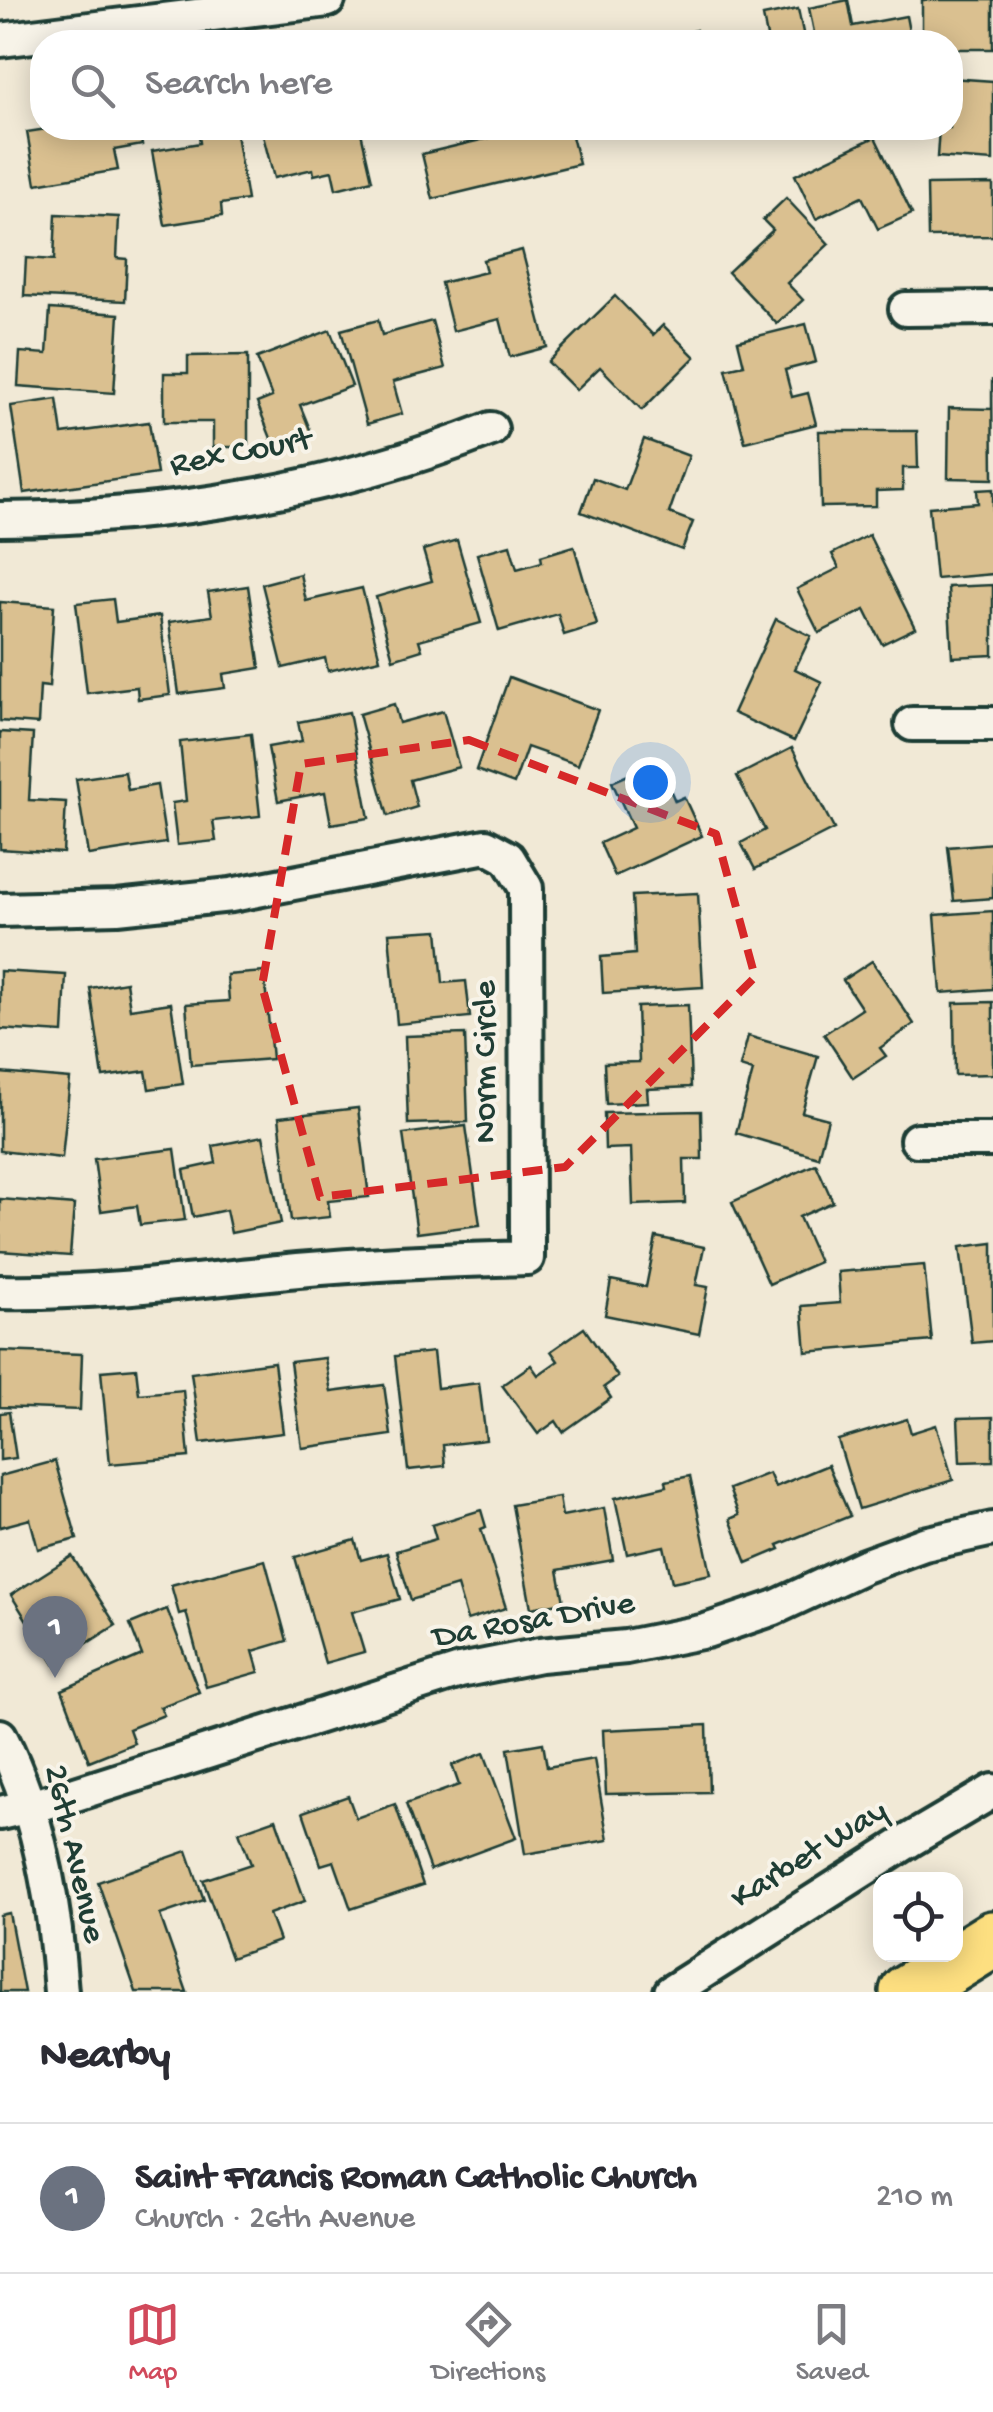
<!DOCTYPE html>
<html lang="en">
<head>
<meta charset="utf-8">
<style>
  :root { --surface:#fff; --page:#f2f2f3; --text:#2b2b33; --muted:#7c7c81; --line:#e1e1e2; --accent:#d1495b }
  body { margin:0; font-family:"Gochi Hand",sans-serif; background:var(--page); color:var(--text) }
  .controls { position:absolute; right:30px; bottom:30px; display:grid; overflow:hidden; border-radius:20px; box-shadow:0 5px 25px #0003 }
  .controls button { width:90px; height:90px; display:grid; place-items:center; padding:0; border:0; border-bottom:2px solid var(--line); background:var(--surface); color:var(--text); font:50px sans-serif }
  .you { position:absolute; left:650px; top:782px; width:35px; height:35px; margin:-25px; border:8px solid #fff; border-radius:50%; background:#1a73e8; box-shadow:0 0 0 15px #1a73e833 }
  .badge { display:grid; place-items:center; width:65px; height:65px; border-radius:50%; background:var(--accent); color:#fff; font-size:32px; font-weight:700 }
  .pin { position:absolute; translate:-50% -82px; filter:drop-shadow(0 2px 5px #0008) }
  .pin::after { content:''; position:absolute; top:52px; width:35px; height:30px; background:inherit; clip-path:polygon(0 0,100% 0,50% 100%) }
  .list { margin:0; padding:0; list-style:none }
  h2 { display:flex; justify-content:space-between; align-items:center; height:130px; margin:0; padding:0 40px; font-size:42px }
  h2 small { font-size:32px; font-weight:400; color:var(--muted) }
  .list li { display:grid; grid-template-columns:65px 1fr auto; gap:30px; align-items:center; box-sizing:border-box; height:150px; padding:0 40px; border-top:2px solid var(--line) }
  .list b { display:block; font-size:38px; white-space:nowrap }
  .list p { margin:0; font-size:32px; white-space:nowrap; color:var(--muted) }
  .list em { font-size:32px; font-style:normal; color:var(--muted) }
  .icon { flex:none; width:55px; height:55px; fill:none; stroke:currentColor; stroke-width:2; stroke-linecap:round; stroke-linejoin:round }
  .map { position:relative; flex:none; width:993px; height:1992px; overflow:hidden }
  .search { position:absolute; background:var(--surface); box-shadow:0 5px 25px #0003; left:30px; right:30px; top:30px; height:110px; display:flex; align-items:center; gap:25px; box-sizing:border-box; padding:0 35px; border-radius:40px; color:var(--muted); font-size:38px }
  .sheet { height:280px; background:var(--surface) }
  nav { display:flex; justify-content:space-around; align-items:center; box-sizing:border-box; height:140px; border-top:2px solid var(--line); background:var(--surface); font-size:28px; color:var(--muted) }
  nav a { display:grid; justify-items:center; gap:5px }
  nav .on { color:var(--accent) }
  .map>svg:first-child { display:block }
  .building { fill:#dac090; stroke:#1f3d34; stroke-width:2.5 }
  .lines { fill:none; stroke-linecap:round; stroke-linejoin:round }
  .street-casing { stroke:#1f3d34; stroke-width:40 }
  .highway-casing { stroke:#1f3d34; stroke-width:62 }
  .street { stroke:#f7f3e8; stroke-width:32 }
  .highway { stroke:#fddf80; stroke-width:55 }
  .marked { fill:none; stroke:#d62828; stroke-width:8; stroke-dasharray:20 12; stroke-linejoin:round }
  .labels { text-anchor:middle; dominant-baseline:central; stroke-width:8; stroke-linejoin:round; paint-order:stroke }
  .street-label { font-size:35px; fill:#1f3d34; stroke:#f7f3e8 }
</style>
</head>
<body>
<div class="map">
<svg width="993" height="1992" viewBox="0 0 993 1992">
  <rect width="100%" height="100%" fill="#f1e9d6"/>
  <filter id="ink" filterUnits="userSpaceOnUse"><feTurbulence type="fractalNoise" baseFrequency=".01" numOctaves="2"/><feDisplacementMap in="SourceGraphic" scale="20" xChannelSelector="R" yChannelSelector="G"/><feConvolveMatrix kernelMatrix="1 2 1 2 8 2 1 2 1" color-interpolation-filters="sRGB"/></filter>
  <g filter="url(#ink)">
    <g class="building">
      <path d="M 848,0 L 853,26 L 906,16 L 911,42 L 816,42 L 809,8 Z"/>
      <path d="M 922,0 L 993,0 L 993,49 L 950,49 L 950,42 L 922,42 Z"/>
      <path d="M 798,9 L 805,42 L 768,42 L 763,16 Z"/>
      <path d="M 696,30 L 700,42 L 645,42 Z"/>
      <path d="M 950,78 L 993,81 L 993,161 L 937,157 L 939,128 L 950,128 Z"/>
      <path d="M 53,128 L 139,128 L 142,145 L 114,150 L 118,170 L 36,184 L 27,132 Z"/>
      <path d="M 198,128 L 235,128 L 247,200 L 221,204 L 222,216 L 165,225 L 152,151 L 200,143 Z"/>
      <path d="M 261,128 L 360,128 L 372,180 L 336,189 L 332,171 L 314,175 L 313,169 L 274,178 Z"/>
      <path d="M 487,128 L 570,128 L 579,164 L 433,199 L 422,154 L 489,138 Z"/>
      <path d="M 875,137 L 912,214 L 878,229 L 862,197 L 816,219 L 795,175 Z"/>
      <path d="M 993,184 L 993,236 L 928,237 L 927,185 Z"/>
      <path d="M 786,198 L 829,244 L 787,283 L 803,300 L 777,324 L 728,272 L 773,230 L 763,220 Z"/>
      <path d="M 56,214 L 119,217 L 117,258 L 127,259 L 125,301 L 24,296 L 26,258 L 54,260 Z"/>
      <path d="M 522,250 L 547,347 L 510,357 L 500,319 L 453,331 L 441,283 L 486,272 L 483,260 Z"/>
      <path d="M 615,296 L 653,335 L 663,325 L 695,357 L 642,410 L 600,367 L 576,390 L 548,362 Z"/>
      <path d="M 50,309 L 119,314 L 114,393 L 18,386 L 20,352 L 47,354 Z"/>
      <path d="M 378,320 L 382,335 L 432,321 L 445,368 L 393,382 L 402,414 L 367,424 L 341,330 Z"/>
      <path d="M 806,324 L 816,362 L 785,370 L 792,397 L 808,393 L 816,424 L 745,442 L 726,369 L 744,365 L 738,341 Z"/>
      <path d="M 330,330 L 352,386 L 300,405 L 311,432 L 274,446 L 257,403 L 272,397 L 257,358 Z"/>
      <path d="M 248,355 L 248,447 L 213,447 L 213,422 L 164,422 L 164,373 L 188,373 L 188,356 Z"/>
      <path d="M 992,379 L 993,479 L 948,478 L 949,408 L 992,409 Z"/>
      <path d="M 57,399 L 62,434 L 149,422 L 157,474 L 24,493 L 11,406 Z"/>
      <path d="M 819,431 L 917,431 L 918,468 L 903,468 L 903,490 L 876,491 L 876,506 L 821,507 Z"/>
      <path d="M 644,439 L 689,456 L 669,513 L 693,522 L 682,550 L 581,512 L 593,478 L 625,490 Z"/>
      <path d="M 993,489 L 993,574 L 936,579 L 929,507 L 978,503 L 977,490 Z"/>
      <path d="M 869,535 L 915,628 L 882,644 L 865,610 L 819,633 L 797,589 L 839,568 L 832,554 Z"/>
      <path d="M 457,540 L 481,623 L 419,640 L 422,650 L 393,659 L 376,597 L 432,581 L 423,550 Z"/>
      <path d="M 510,545 L 517,569 L 542,562 L 541,556 L 574,546 L 597,625 L 564,635 L 558,614 L 499,631 L 477,554 Z"/>
      <path d="M 300,574 L 306,601 L 362,588 L 380,659 L 328,671 L 325,658 L 283,668 L 262,584 Z"/>
      <path d="M 993,585 L 993,655 L 952,657 L 948,587 Z"/>
      <path d="M 248,586 L 260,668 L 223,674 L 225,688 L 179,694 L 169,622 L 212,616 L 208,592 Z"/>
      <path d="M 113,599 L 116,622 L 160,616 L 170,695 L 138,699 L 137,687 L 87,693 L 76,603 Z"/>
      <path d="M 0,602 L 54,606 L 49,687 L 40,686 L 38,724 L 0,721 Z"/>
      <path d="M 776,619 L 811,636 L 795,669 L 822,682 L 794,741 L 733,713 Z"/>
      <path d="M 509,677 L 598,710 L 578,765 L 527,747 L 514,784 L 476,770 Z"/>
      <path d="M 394,704 L 399,723 L 443,711 L 459,767 L 410,780 L 417,807 L 388,816 L 359,714 Z"/>
      <path d="M 349,712 L 369,818 L 331,824 L 325,792 L 278,801 L 268,747 L 302,741 L 298,722 Z"/>
      <path d="M 0,732 L 33,734 L 29,800 L 66,802 L 63,853 L 0,849 Z"/>
      <path d="M 251,734 L 260,816 L 213,821 L 216,841 L 177,845 L 172,803 L 186,801 L 180,742 Z"/>
      <path d="M 792,748 L 834,829 L 755,869 L 741,843 L 765,830 L 737,776 Z"/>
      <path d="M 658,762 L 675,801 L 684,797 L 702,836 L 615,876 L 600,843 L 633,828 L 612,782 Z"/>
      <path d="M 125,772 L 128,790 L 157,785 L 166,843 L 88,855 L 76,779 Z"/>
      <path d="M 993,843 L 993,898 L 954,901 L 948,847 Z"/>
      <path d="M 698,893 L 703,987 L 603,993 L 601,957 L 635,954 L 632,896 Z"/>
      <path d="M 993,911 L 993,989 L 941,993 L 935,915 Z"/>
      <path d="M 438,930 L 443,983 L 466,981 L 470,1017 L 397,1024 L 389,933 Z"/>
      <path d="M 872,961 L 914,1024 L 880,1048 L 886,1056 L 853,1078 L 824,1034 L 862,1009 L 843,980 Z"/>
      <path d="M 0,971 L 66,975 L 63,1033 L 0,1029 Z"/>
      <path d="M 264,972 L 272,1059 L 191,1065 L 186,1004 L 229,1001 L 227,975 Z"/>
      <path d="M 126,982 L 130,1009 L 171,1003 L 183,1084 L 149,1089 L 146,1071 L 103,1077 L 90,988 Z"/>
      <path d="M 993,1002 L 993,1074 L 955,1075 L 954,1003 Z"/>
      <path d="M 688,1005 L 691,1087 L 647,1089 L 648,1102 L 606,1104 L 604,1063 L 639,1062 L 637,1007 Z"/>
      <path d="M 465,1034 L 468,1122 L 408,1124 L 405,1036 Z"/>
      <path d="M 748,1036 L 818,1056 L 802,1112 L 828,1119 L 818,1157 L 736,1133 L 753,1071 L 740,1067 Z"/>
      <path d="M 0,1073 L 70,1079 L 62,1158 L 0,1151 Z"/>
      <path d="M 358,1108 L 369,1197 L 328,1201 L 330,1217 L 291,1221 L 279,1117 Z"/>
      <path d="M 701,1111 L 702,1159 L 684,1159 L 685,1203 L 633,1205 L 631,1148 L 605,1149 L 604,1113 Z"/>
      <path d="M 466,1126 L 480,1225 L 417,1233 L 403,1134 Z"/>
      <path d="M 263,1136 L 281,1223 L 231,1233 L 226,1210 L 193,1217 L 184,1170 L 216,1163 L 213,1146 Z"/>
      <path d="M 175,1149 L 185,1220 L 140,1225 L 137,1206 L 101,1211 L 94,1159 Z"/>
      <path d="M 816,1164 L 833,1202 L 799,1217 L 819,1262 L 769,1284 L 732,1202 Z"/>
      <path d="M 0,1199 L 74,1205 L 70,1256 L 0,1251 Z"/>
      <path d="M 656,1237 L 704,1247 L 696,1285 L 708,1287 L 699,1334 L 605,1315 L 611,1280 L 646,1287 Z"/>
      <path d="M 993,1243 L 993,1341 L 972,1343 L 960,1247 Z"/>
      <path d="M 924,1265 L 932,1341 L 806,1352 L 802,1306 L 840,1303 L 838,1272 Z"/>
      <path d="M 584,1328 L 618,1377 L 604,1387 L 611,1398 L 563,1432 L 556,1421 L 538,1434 L 502,1385 L 531,1365 L 538,1375 L 558,1361 L 551,1351 Z"/>
      <path d="M 0,1351 L 82,1354 L 80,1410 L 0,1407 Z"/>
      <path d="M 433,1352 L 437,1388 L 479,1383 L 486,1440 L 443,1445 L 445,1466 L 408,1470 L 395,1356 Z"/>
      <path d="M 325,1358 L 331,1392 L 384,1385 L 391,1435 L 302,1448 L 290,1362 Z"/>
      <path d="M 274,1362 L 283,1433 L 201,1443 L 191,1373 Z"/>
      <path d="M 136,1368 L 139,1394 L 183,1390 L 189,1457 L 110,1464 L 101,1371 Z"/>
      <path d="M 9,1412 L 16,1458 L 0,1460 L 0,1413 Z"/>
      <path d="M 993,1417 L 993,1461 L 960,1462 L 958,1418 Z"/>
      <path d="M 907,1419 L 911,1433 L 936,1425 L 953,1480 L 859,1509 L 838,1440 Z"/>
      <path d="M 55,1461 L 77,1539 L 38,1549 L 30,1519 L 0,1527 L 0,1476 Z"/>
      <path d="M 828,1465 L 850,1516 L 778,1545 L 780,1549 L 747,1563 L 730,1519 L 739,1515 L 729,1489 L 769,1473 L 775,1487 Z"/>
      <path d="M 690,1476 L 711,1574 L 672,1582 L 664,1546 L 627,1554 L 615,1498 L 667,1486 L 666,1481 Z"/>
      <path d="M 559,1497 L 562,1516 L 604,1508 L 613,1560 L 558,1570 L 564,1602 L 531,1608 L 512,1505 Z"/>
      <path d="M 481,1510 L 486,1527 L 481,1529 L 506,1608 L 467,1620 L 457,1586 L 411,1600 L 396,1551 L 436,1539 L 432,1525 Z"/>
      <path d="M 355,1540 L 361,1560 L 387,1553 L 400,1599 L 352,1612 L 364,1652 L 325,1663 L 295,1557 Z"/>
      <path d="M 72,1556 L 116,1625 L 54,1664 L 11,1595 Z"/>
      <path d="M 265,1560 L 287,1641 L 253,1651 L 259,1672 L 206,1687 L 186,1612 L 179,1614 L 171,1585 Z"/>
      <path d="M 167,1609 L 199,1692 L 160,1707 L 164,1715 L 129,1729 L 134,1743 L 89,1761 L 62,1690 L 142,1655 L 130,1624 Z"/>
      <path d="M 707,1725 L 709,1792 L 606,1794 L 603,1730 Z"/>
      <path d="M 543,1743 L 547,1767 L 594,1759 L 608,1840 L 525,1854 L 508,1749 Z"/>
      <path d="M 484,1753 L 516,1838 L 430,1870 L 406,1804 L 459,1785 L 452,1765 Z"/>
      <path d="M 348,1796 L 356,1818 L 395,1804 L 423,1885 L 351,1909 L 334,1861 L 321,1865 L 303,1812 Z"/>
      <path d="M 276,1819 L 305,1901 L 269,1914 L 279,1941 L 231,1958 L 203,1880 L 251,1864 L 239,1832 Z"/>
      <path d="M 187,1851 L 204,1900 L 160,1915 L 187,1992 L 136,1992 L 98,1882 Z"/>
      <path d="M 9,1913 L 24,1992 L 0,1992 L 0,1915 Z"/>
    </g>
    <g class="lines">
      <defs>
        <g id="street">
          <path d="M 0,40 L 328,0"/>
          <path d="M 906,309 L 993,308"/>
          <path d="M 0,519 C 166,518 336,490 491,429"/>
          <path d="M 912,724 L 993,724"/>
          <path d="M 0,910 L 117,907 L 231,895 L 486,846 L 508,858 L 526,888 L 527,1227 L 527,1258 C 451,1260 374,1263 298,1270 C 198,1280 101,1294 0,1292"/>
          <path d="M 917,1140 L 993,1140"/>
          <path d="M 0,1736 C 40,1813 55,1906 61,1992"/>
          <path d="M 0,1813 L 60,1799 L 460,1671 L 540,1655 L 626,1647 L 706,1631 L 774,1608 L 864,1566 L 924,1544 L 993,1529"/>
          <path d="M 671,1992 L 910,1840 L 993,1791"/>
        </g>
        <path id="highway" d="M 908,1992 L 993,1939"/>
      </defs>
      <use href="#street" class="street-casing"/>
      <use href="#highway" class="highway-casing"/>
      <use href="#street" class="street"/>
      <use href="#highway" class="highway"/>
    </g>
  </g>
  <path class="marked" d="M 469,740 L 716,834 L 755,977 L 565,1167 L 320,1197 L 262,986 L 301,764 Z"/>
  <g class="labels">
    <g class="street-label">
      <text transform="translate(241 454) rotate(-11)">Rex Court</text>
      <text transform="translate(487 1062) rotate(-90)">Norm Circle</text>
      <text transform="translate(534 1622) rotate(-10)">Da Rosa Drive</text>
      <text transform="translate(73 1854) rotate(77)">26th Avenue</text>
      <text transform="translate(810 1856) rotate(-32)">Karbet Way</text>
    </g>
  </g>
</svg>
<div class="controls">
<button><svg class="icon" aria-label="locate" viewBox="0 0 24 24"><circle cx="12" cy="12" r="6"/><path d="M12 2v4M12 18v4M2 12h4M18 12h4"/></svg></button>
</div>
<div class="you"></div>
<div class="pin badge" style="left:55px;top:1678px;background:#6b7280">1</div>
<div class="search"><svg class="icon" aria-label="search" viewBox="0 0 24 24"><circle cx="10" cy="10" r="6"/><path d="M15 15l6 6"/></svg>Search here</div>
</div>
<section class="sheet">
<h2>Nearby<small></small></h2>
<ul class="list">
<li><span class="badge" style="background:#6b7280">1</span><div><b>Saint Francis Roman Catholic Church</b><p>Church · 26th Avenue</p></div><em>210 m</em></li>
</ul>
</section>
<nav>
<a class="on"><svg class="icon" aria-label="map" viewBox="0 0 24 24"><path d="M3 6l6-2 6 2 6-2v14l-6 2-6-2-6 2zM9 4v14M15 6v14"/></svg>Map</a>
<a><svg class="icon" aria-label="directions" viewBox="0 0 24 24"><path d="M12 3l9 9-9 9-9-9zM9 14v-3h6M13 9l2 2-2 2"/></svg>Directions</a>
<a><svg class="icon" aria-label="saved" viewBox="0 0 24 24"><path d="M7 4h10v16l-5-4-5 4z"/></svg>Saved</a>
</nav>
</body>
</html>
